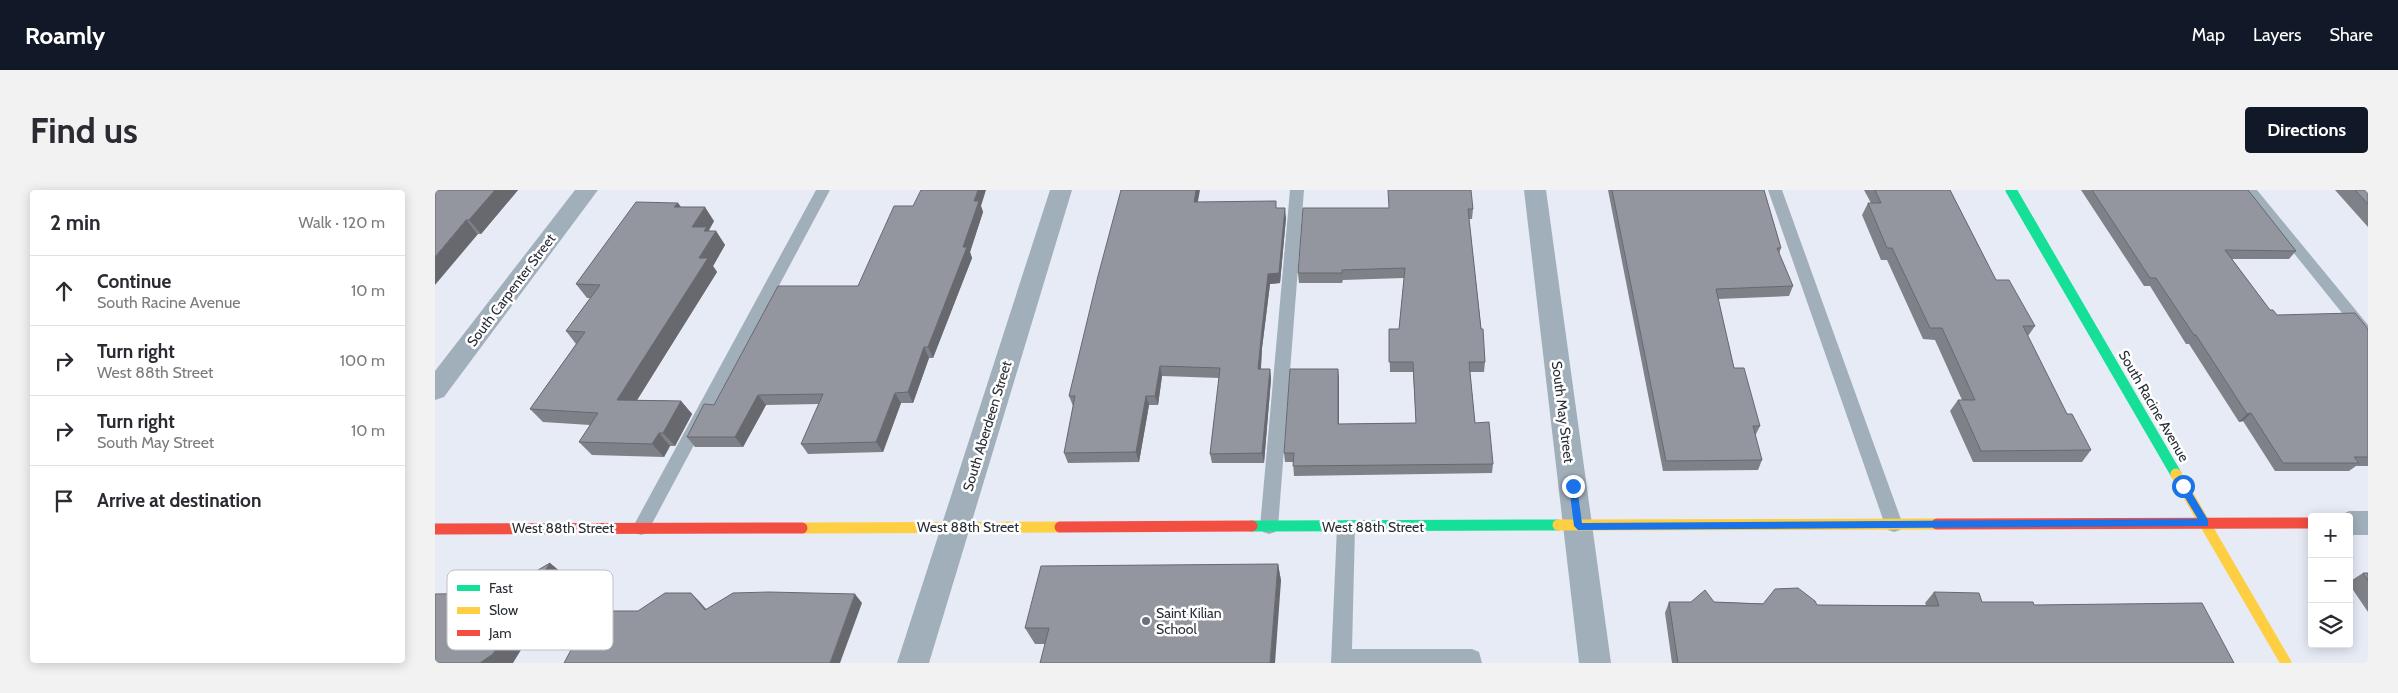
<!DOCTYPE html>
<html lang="en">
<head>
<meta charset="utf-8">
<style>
  :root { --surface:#fff; --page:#f2f2f3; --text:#2b2b33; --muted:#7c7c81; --line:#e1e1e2; --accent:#111827 }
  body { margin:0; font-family:Cabin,sans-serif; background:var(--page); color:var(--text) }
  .controls { position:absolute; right:15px; bottom:15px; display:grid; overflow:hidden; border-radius:5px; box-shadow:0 2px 12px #0003 }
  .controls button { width:45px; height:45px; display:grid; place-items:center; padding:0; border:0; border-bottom:1px solid var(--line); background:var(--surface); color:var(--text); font:25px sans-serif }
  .stop { position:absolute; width:15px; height:15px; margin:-11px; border:4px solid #1a73e8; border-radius:50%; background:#fff }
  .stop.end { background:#1a73e8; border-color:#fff; box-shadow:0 1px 5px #0008 }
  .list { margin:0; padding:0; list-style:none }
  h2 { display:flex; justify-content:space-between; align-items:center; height:65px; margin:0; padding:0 20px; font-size:21px }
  h2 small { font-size:16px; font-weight:400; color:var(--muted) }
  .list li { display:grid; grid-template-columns:32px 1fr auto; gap:15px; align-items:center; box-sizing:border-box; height:70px; padding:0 20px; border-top:1px solid var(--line) }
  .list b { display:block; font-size:19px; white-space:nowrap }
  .list p { margin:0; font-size:16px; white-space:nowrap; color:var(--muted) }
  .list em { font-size:16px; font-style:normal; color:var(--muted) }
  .icon { flex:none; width:28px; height:28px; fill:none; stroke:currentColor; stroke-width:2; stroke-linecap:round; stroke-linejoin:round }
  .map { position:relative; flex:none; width:1933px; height:473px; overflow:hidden; border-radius:5px }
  header { display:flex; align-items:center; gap:30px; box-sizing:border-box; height:70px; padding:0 25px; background:var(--accent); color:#fff }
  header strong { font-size:24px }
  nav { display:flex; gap:28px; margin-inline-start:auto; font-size:18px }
  .intro { display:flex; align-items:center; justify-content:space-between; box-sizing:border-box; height:120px; padding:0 30px }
  h1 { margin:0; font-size:35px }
  .button { padding:12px 22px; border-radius:5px; background:var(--accent); color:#fff; font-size:18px; font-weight:700 }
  main { display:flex; gap:30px; padding:0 30px }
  aside { flex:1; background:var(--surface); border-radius:5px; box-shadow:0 2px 12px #0003 }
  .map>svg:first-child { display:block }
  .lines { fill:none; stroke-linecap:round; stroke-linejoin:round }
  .lane { fill:#a1afba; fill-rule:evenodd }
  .street { fill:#a1afba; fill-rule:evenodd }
  .fast { stroke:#16e098; stroke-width:11 }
  .slow { stroke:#ffcf43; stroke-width:11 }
  .jam { stroke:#f24e42; stroke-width:11 }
  .wall { fill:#7f8189 }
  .shaded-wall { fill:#68696f }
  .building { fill:#94969f; stroke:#68696f }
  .route { fill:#1a73e8 }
  .poi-dot { fill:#6a7079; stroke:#fff; stroke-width:2 }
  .labels { text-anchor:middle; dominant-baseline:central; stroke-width:5; stroke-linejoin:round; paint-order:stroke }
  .street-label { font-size:14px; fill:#282d36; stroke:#fff }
  .poi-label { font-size:14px; fill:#282d36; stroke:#fff; text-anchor:start }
  .key { fill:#fff; stroke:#bec0c3; stroke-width:1 }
  .key-label { font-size:14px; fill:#282d36 }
</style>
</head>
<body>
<header>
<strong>Roamly</strong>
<nav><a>Map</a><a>Layers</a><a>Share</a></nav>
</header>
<div class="intro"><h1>Find us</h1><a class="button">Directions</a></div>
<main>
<aside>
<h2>2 min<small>Walk · 120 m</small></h2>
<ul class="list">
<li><svg class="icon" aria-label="ahead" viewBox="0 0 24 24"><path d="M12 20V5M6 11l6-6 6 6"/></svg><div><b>Continue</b><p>South Racine Avenue</p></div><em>10 m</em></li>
<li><svg class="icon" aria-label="right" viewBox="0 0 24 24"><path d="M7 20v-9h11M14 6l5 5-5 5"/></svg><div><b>Turn right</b><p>West 88th Street</p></div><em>100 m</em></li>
<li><svg class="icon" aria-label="right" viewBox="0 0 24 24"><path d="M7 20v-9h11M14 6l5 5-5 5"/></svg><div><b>Turn right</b><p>South May Street</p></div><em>10 m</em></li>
<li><svg class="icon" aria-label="arrive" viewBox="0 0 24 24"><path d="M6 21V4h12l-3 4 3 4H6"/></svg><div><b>Arrive at destination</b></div></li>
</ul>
</aside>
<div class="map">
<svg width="1933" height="473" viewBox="0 0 1933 473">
  <rect width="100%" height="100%" fill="#e6ebf6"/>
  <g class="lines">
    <g class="lane">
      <path d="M 381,0 L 395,0 L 212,343 L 206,345 L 200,343 L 197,338 L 200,333 Z"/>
      <path d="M 855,0 L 869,0 L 843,337 L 840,342 L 834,344 L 828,342 L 825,337 Z"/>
      <path d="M 1333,0 L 1347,0 L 1468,335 L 1465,340 L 1459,342 L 1453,340 L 1450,335 Z"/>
      <path d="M 1808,0 L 1822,0 L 1933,135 L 1933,150 L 1928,149 Z"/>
      <path d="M 911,330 L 917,332 L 920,337 L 917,459 L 1037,459 L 1044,462 L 1047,473 L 896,473 L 902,337 L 905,332 Z"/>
    </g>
    <g class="street">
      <path d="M 140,0 L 163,0 L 9,207 L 0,210 L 0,181 Z"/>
      <path d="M 615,0 L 637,0 L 494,473 L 462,473 Z"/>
      <path d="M 1089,0 L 1111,0 L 1176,473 L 1144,473 Z"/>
      <path d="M 1914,321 L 1933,321 L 1933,345 L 1914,345 L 1914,327 L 1902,327 Z"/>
    </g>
    <g class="fast">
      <path d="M 1576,0 L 1741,284"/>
      <path d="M 817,336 L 1123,335"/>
    </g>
    <g class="slow">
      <path d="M 1741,284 L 1851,473"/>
      <path d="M 1123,335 L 1502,334"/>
      <path d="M 367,338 L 625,337"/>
    </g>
    <g class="jam">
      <path d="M 1502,334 L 1877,333"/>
      <path d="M 625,337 L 817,336"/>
      <path d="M 0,339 L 367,338"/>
    </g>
  </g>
  <g class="wall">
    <path d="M 0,0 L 83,0 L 46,44 L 43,44 Z"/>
    <path d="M 1173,0 L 1329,0 L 1346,58 L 1344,64 L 1358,96 L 1354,106 L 1283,109 L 1299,178 L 1325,236 L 1320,246 L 1327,270 L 1323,280 L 1228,281 Z"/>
    <path d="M 1429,0 L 1515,0 L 1561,90 L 1600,136 L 1593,146 L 1632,224 L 1656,260 L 1647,272 L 1538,272 L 1515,221 L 1523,210 L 1527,210 L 1500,150 L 1488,149 L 1452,70 L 1446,70 L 1427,25 L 1433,13 L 1436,13 Z"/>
    <path d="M 1646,0 L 1813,0 L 1861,61 L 1854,69 L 1797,69 L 1835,120 L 1842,125 L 1933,139 L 1933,276 L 1921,276 L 1914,281 L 1840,281 L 1808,231 L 1804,232 L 1754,154 L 1751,154 L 1715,96 L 1709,96 Z"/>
    <path d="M 1900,0 L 1933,0 L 1933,37 Z"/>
    <path d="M 763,12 L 842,18 L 851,28 L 845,93 L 835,94 L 827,158 L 826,179 L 835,179 L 836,189 L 829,273 L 777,273 L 775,264 L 784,188 L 727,186 L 723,215 L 714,215 L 704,272 L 633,273 L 629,263 L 638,216 L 634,206 Z"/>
    <path d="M 243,13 L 246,17 L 279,31 L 274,40 L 274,41 L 281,41 L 290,55 L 278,76 L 282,82 L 202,210 L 246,211 L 257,224 L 240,256 L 235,256 L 229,267 L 157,265 L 144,252 L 155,235 L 108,232 L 95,219 L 141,154 L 131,141 L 155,108 L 152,108 L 141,94 Z"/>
    <path d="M 478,16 L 546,16 L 548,22 L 535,62 L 537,68 L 498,168 L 494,168 L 478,213 L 466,213 L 448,262 L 373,264 L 366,254 L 384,214 L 331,215 L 308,257 L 260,257 L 252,247 L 279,215 L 423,96 Z"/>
    <path d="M 868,18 L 1038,19 L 1037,29 L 1034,29 L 1050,172 L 1049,182 L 1035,182 L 1040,233 L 1058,274 L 1057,283 L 859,286 L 858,272 L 850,272 L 849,263 L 904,188 L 904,234 L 981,233 L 978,182 L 955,182 L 954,139 L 964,139 L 969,88 L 908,90 L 907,93 L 864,93 L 863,83 Z"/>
    <path d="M 843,374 L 846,391 L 610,454 L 600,454 L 590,438 Z"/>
    <path d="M 1928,383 L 1933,383 L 1933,422 L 1914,394 L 1914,392 Z"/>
    <path d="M 1499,402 L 1547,412 L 1599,415 L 1799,473 L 1237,473 L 1230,423 L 1234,412 L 1279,412 L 1382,415 L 1491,415 L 1490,413 Z"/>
  </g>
  <g class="shaded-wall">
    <path d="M 60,0 L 83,0 L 46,44 L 34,30 Z"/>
    <path d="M 543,0 L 551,0 L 546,16 L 548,22 L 535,62 L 537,68 L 498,168 L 493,157 L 528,57 L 539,11 Z"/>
    <path d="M 761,0 L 765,0 L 761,22 L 759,12 Z"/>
    <path d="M 243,13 L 252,27 L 239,17 Z"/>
    <path d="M 270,17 L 279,31 L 274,40 L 278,46 L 281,41 L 290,55 L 278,76 L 282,82 L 194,223 L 182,210 L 257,37 Z"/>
    <path d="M 850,18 L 851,28 L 845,93 L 835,94 L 827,158 L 825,189 L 823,179 L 826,149 L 833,84 Z"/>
    <path d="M 31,30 L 43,44 L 0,95 L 0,67 Z"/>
    <path d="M 489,157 L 494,168 L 478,213 L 473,202 Z"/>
    <path d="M 725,176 L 727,186 L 723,215 L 720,206 Z"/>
    <path d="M 835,179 L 836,189 L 829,273 L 827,263 Z"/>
    <path d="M 903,179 L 904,188 L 904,244 L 903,234 Z"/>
    <path d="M 460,203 L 466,213 L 448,262 L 441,252 Z"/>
    <path d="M 323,205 L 331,215 L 308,257 L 300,247 Z"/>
    <path d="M 711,206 L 714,215 L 704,272 L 701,262 Z"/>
    <path d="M 246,211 L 257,224 L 240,256 L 228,243 Z"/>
    <path d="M 1816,223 L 1808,231 L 1804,232 L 1812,224 Z"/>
    <path d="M 224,243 L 235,256 L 229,267 L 217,254 Z"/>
    <path d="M 115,373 L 131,386 L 78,473 L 45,473 Z"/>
    <path d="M 843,374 L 846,391 L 840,473 L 835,473 Z"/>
    <path d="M 256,403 L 264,411 L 279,428 L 270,420 Z"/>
    <path d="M 420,404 L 427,413 L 405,473 L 395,473 Z"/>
  </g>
  <g class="building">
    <path d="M 0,0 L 60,0 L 34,30 L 31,30 L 0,67 Z"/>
    <path d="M 486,0 L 543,0 L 539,11 L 544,11 L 528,57 L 532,57 L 493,157 L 489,157 L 473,202 L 460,203 L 441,252 L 366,254 L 388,204 L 323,205 L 300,247 L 252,247 L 269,214 L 279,215 L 343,96 L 423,96 L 459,16 L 478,16 Z"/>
    <path d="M 686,0 L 761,0 L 759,12 L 841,11 L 841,18 L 850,18 L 844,83 L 833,84 L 826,149 L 823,179 L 835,179 L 827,263 L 775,264 L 785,178 L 725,176 L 720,206 L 711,206 L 701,262 L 629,263 L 640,206 L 634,206 L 663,86 Z"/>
    <path d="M 953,0 L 1036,0 L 1038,19 L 1033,19 L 1046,139 L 1048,139 L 1050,172 L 1034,172 L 1040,233 L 1054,232 L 1058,274 L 858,276 L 859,263 L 849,263 L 855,179 L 903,179 L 903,234 L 981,233 L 978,172 L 954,172 L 954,139 L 964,139 L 970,78 L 907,80 L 907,83 L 863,83 L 868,18 L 954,18 Z"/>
    <path d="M 1177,0 L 1329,0 L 1346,58 L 1342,58 L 1358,96 L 1281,99 L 1299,178 L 1309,178 L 1325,236 L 1318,236 L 1327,270 L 1231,271 Z"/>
    <path d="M 1440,0 L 1515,0 L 1561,90 L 1574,90 L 1600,136 L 1588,136 L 1632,224 L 1637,224 L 1656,260 L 1546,261 L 1523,210 L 1540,210 L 1507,138 L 1495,138 L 1457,58 L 1452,58 L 1433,13 L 1446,13 Z"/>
    <path d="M 1657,0 L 1813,0 L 1861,61 L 1790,60 L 1835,120 L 1838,120 L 1842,125 L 1920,123 L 1933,139 L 1933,267 L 1919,267 L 1924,273 L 1848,273 L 1816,223 L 1812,224 L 1761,145 L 1759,145 L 1721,88 L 1715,88 Z"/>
    <path d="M 1920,0 L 1933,0 L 1933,14 Z"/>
    <path d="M 201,12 L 243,13 L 239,17 L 270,17 L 257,37 L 272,37 L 269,41 L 281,41 L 264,68 L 273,68 L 182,210 L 246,211 L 228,243 L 224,243 L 217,254 L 144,252 L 163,223 L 95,219 L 150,142 L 131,141 L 165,95 L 141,94 Z"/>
    <path d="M 115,373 L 58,464 L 45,473 L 0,473 L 0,404 L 64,403 Z"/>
    <path d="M 843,374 L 835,473 L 605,473 L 614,438 L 590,438 L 606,376 Z"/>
    <path d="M 1928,383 L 1933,383 L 1933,391 Z"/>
    <path d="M 1363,398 L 1380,411 L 1382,415 L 1504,416 L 1499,402 L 1544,403 L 1547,412 L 1598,412 L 1599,415 L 1767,413 L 1799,473 L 1243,473 L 1234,412 L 1256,412 L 1270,400 L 1279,412 L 1328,414 L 1340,399 Z"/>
    <path d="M 334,402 L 420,404 L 395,473 L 129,473 L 157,421 L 203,421 L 230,403 L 256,403 L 270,420 L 298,403 Z"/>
  </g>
  <path class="route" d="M 1748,292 L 1751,293 L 1773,330 L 1773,336 L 1143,340 L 1139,336 L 1134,296 L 1138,293 L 1142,296 L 1147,333 L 1763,329 L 1743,296 Z"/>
  <circle class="poi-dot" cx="711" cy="431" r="5"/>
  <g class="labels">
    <g class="street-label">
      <text transform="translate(76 100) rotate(-53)">South Carpenter Street</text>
      <text transform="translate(1719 216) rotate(60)">South Racine Avenue</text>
      <text transform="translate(1128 222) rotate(83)">South May Street</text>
      <text transform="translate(552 236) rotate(-73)">South Aberdeen Street</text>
      <text x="533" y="337">West 88th Street</text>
      <text x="938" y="337">West 88th Street</text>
      <text x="128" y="338">West 88th Street</text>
    </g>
    <g class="poi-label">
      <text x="721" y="423">Saint Kilian<tspan x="721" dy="16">School</tspan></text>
    </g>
  </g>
  <rect x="12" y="380" width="166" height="80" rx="8" class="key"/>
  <rect x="22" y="395" width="23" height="6" fill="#16e098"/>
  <rect x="22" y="417" width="23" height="7" fill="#ffcf43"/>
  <rect x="22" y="440" width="23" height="6" fill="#f24e42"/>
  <g class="key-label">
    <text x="54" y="403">Fast</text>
    <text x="54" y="425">Slow</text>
    <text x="54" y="448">Jam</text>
  </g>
</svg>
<div class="controls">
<button>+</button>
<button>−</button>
<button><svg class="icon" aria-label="layers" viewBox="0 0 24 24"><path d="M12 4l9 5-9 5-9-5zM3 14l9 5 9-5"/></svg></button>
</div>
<div class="stop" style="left:1748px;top:296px"></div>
<div class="stop end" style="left:1138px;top:296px"></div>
</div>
</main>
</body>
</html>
